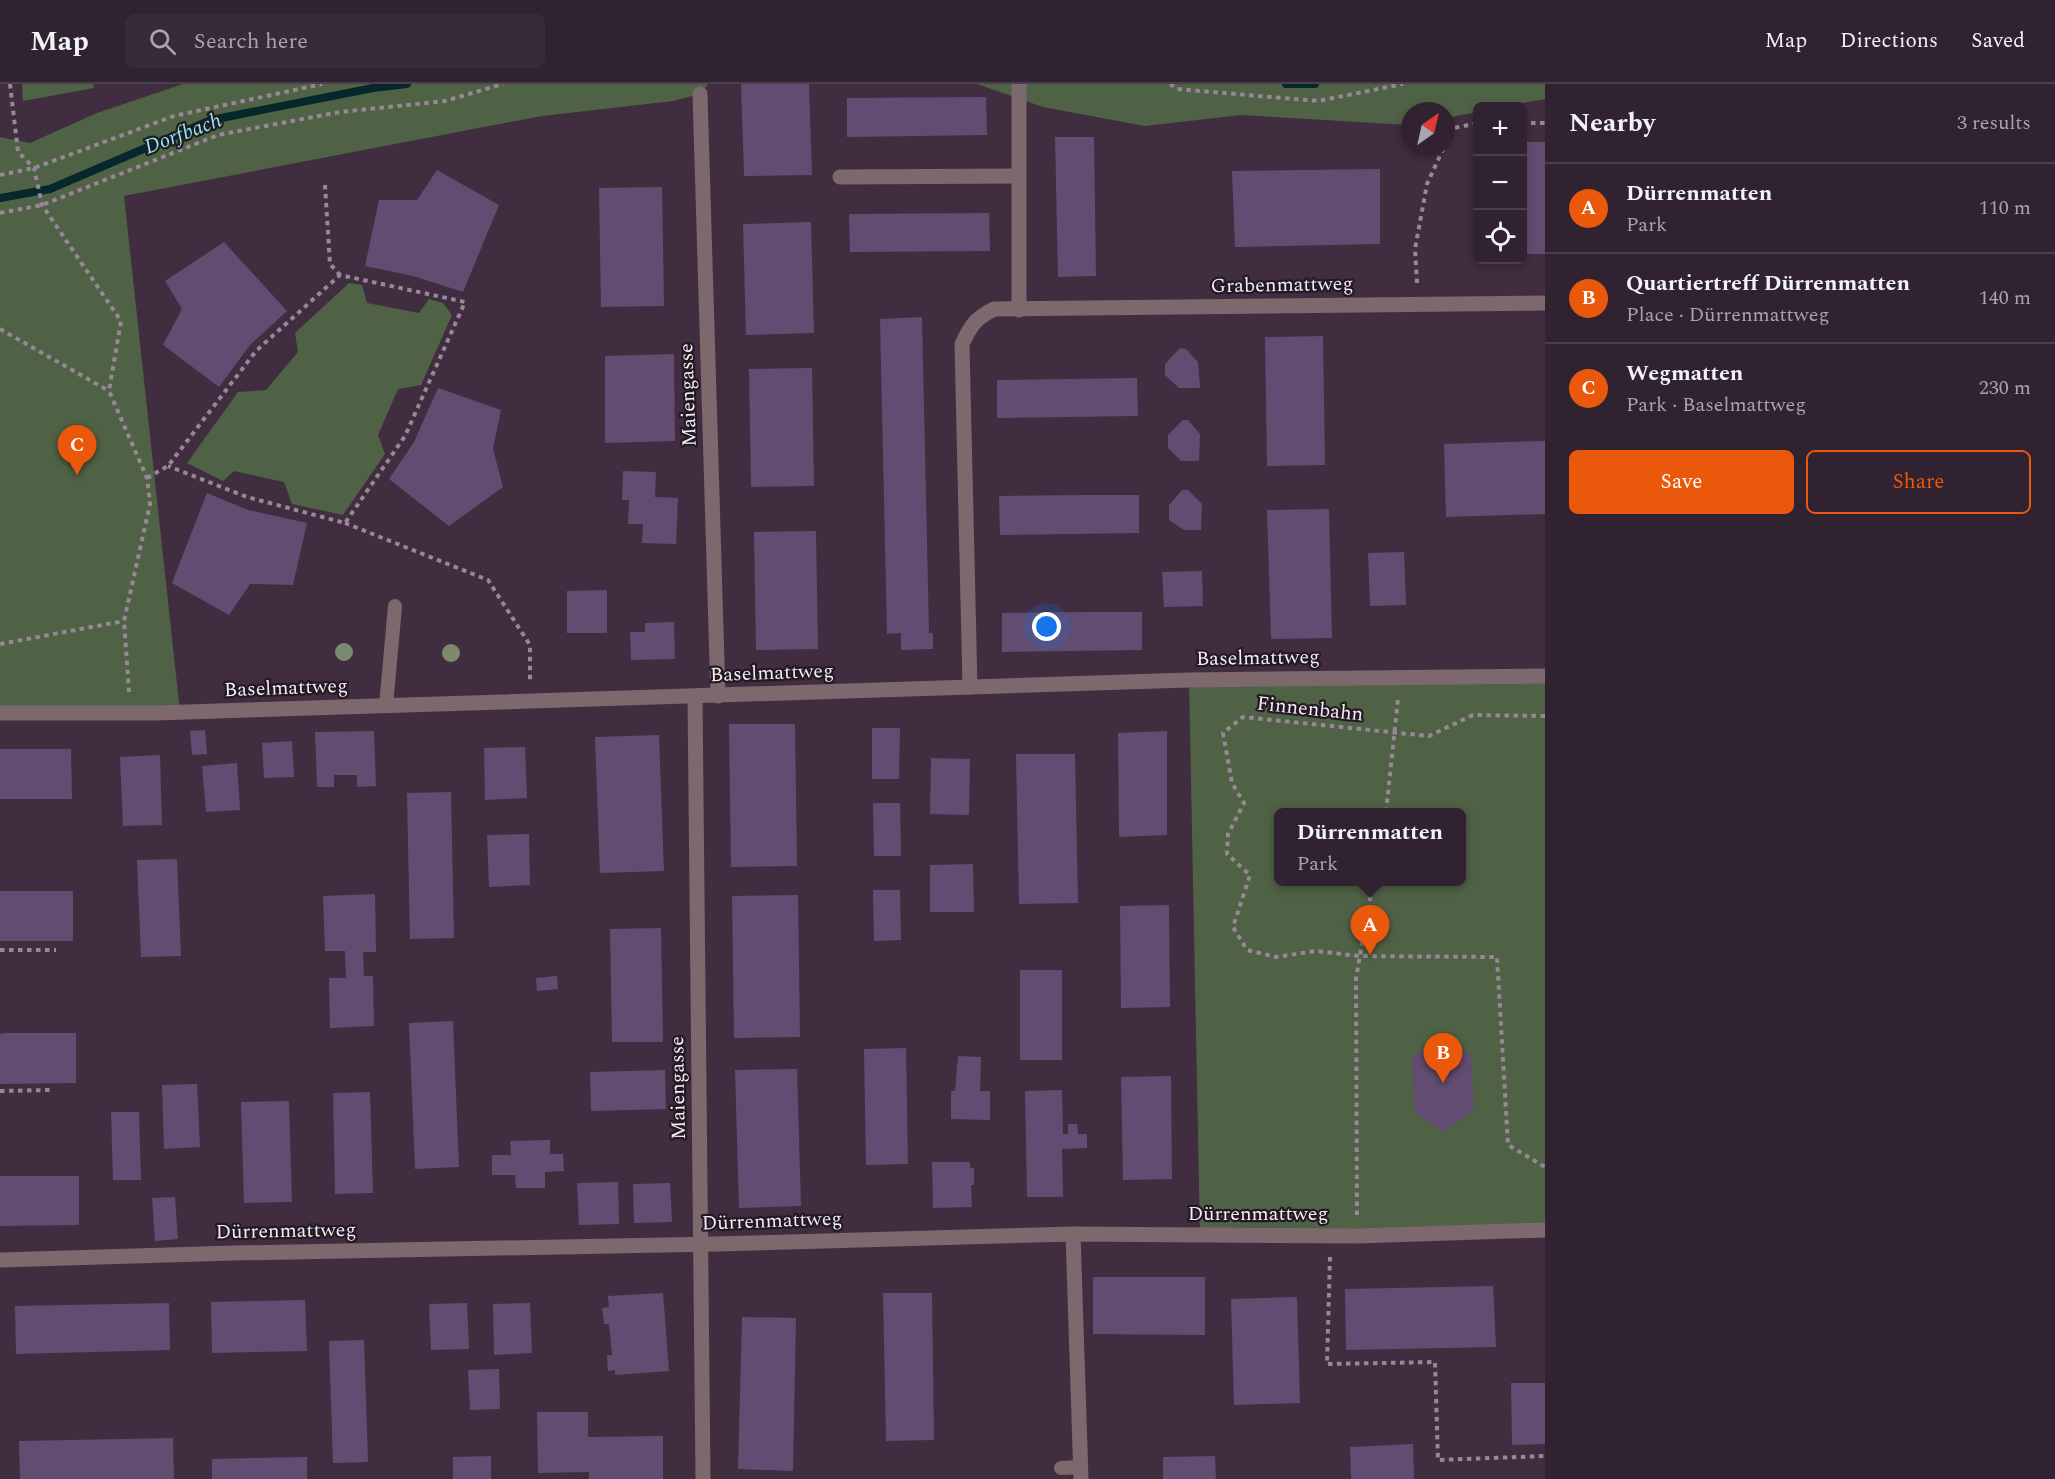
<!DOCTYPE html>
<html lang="en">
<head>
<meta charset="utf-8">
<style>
  :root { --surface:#302230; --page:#382a38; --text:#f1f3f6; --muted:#a8a4ab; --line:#4b3f4c; --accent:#ea580c }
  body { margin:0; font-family:Spectral,serif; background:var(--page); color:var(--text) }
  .controls { position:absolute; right:18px; top:18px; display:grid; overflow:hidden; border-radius:9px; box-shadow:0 3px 9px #0003 }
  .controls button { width:54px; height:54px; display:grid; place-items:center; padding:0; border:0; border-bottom:2px solid var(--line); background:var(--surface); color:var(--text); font:30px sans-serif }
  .compass { position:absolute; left:1401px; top:18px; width:54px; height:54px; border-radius:50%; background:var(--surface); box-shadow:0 3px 9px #0003; rotate:34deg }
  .you { position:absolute; left:1047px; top:543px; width:21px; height:21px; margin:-15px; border:4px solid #fff; border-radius:50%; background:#1a73e8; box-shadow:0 0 0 9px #1a73e833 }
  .badge { display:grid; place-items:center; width:39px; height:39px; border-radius:50%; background:var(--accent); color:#fff; font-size:20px; font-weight:700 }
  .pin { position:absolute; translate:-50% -50px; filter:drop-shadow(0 2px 3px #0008) }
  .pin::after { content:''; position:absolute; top:32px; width:21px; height:18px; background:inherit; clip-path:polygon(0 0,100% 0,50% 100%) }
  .popup { position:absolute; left:1274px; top:724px; width:192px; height:78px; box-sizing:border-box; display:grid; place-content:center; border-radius:9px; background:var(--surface); filter:drop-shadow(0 2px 4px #0005); font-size:20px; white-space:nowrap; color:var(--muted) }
  .popup b { font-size:22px; color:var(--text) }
  .popup::after { content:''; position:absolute; left:50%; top:100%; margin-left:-12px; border:12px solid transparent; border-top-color:var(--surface) }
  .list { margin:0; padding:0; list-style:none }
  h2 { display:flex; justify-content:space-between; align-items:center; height:78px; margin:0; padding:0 24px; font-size:26px }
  h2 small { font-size:20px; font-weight:400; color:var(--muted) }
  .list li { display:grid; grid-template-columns:39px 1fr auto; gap:18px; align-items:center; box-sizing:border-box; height:90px; padding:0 24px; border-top:2px solid var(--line) }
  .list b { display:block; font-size:22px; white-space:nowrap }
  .list p { margin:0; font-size:20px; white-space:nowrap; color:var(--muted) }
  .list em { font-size:20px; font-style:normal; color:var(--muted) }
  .actions { display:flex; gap:12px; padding:18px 24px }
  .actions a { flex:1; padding:14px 0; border:2px solid var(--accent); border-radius:9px; text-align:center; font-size:21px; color:var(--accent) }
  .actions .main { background:var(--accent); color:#fff }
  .icon { flex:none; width:33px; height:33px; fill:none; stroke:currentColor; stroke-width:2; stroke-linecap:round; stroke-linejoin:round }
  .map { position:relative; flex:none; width:1545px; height:1395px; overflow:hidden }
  header { display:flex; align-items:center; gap:36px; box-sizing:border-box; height:84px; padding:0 30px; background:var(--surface); border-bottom:2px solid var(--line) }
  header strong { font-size:28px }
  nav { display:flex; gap:33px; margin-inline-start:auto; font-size:21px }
  .search { width:420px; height:54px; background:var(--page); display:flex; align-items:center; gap:15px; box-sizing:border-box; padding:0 21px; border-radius:9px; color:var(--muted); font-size:22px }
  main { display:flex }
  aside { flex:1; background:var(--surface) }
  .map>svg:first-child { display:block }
  .green { fill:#506246; fill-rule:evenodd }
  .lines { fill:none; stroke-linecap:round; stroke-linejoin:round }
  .stream { stroke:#06272b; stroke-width:8 }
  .building { fill:#624c71 }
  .path { stroke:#978797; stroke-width:4; stroke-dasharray:4.5 4.5; stroke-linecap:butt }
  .service { stroke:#7d686d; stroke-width:14 }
  .pedestrian { stroke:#7d686d; stroke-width:15 }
  .minor { stroke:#7d686d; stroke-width:15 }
  .tree { fill:#7b896f }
  .labels { text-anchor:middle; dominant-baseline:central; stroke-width:4.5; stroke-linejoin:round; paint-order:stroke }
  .street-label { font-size:20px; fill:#f8ecf8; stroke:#221922 }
  .water-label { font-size:21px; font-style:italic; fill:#8aecf7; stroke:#221922 }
</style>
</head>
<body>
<header>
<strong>Map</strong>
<div class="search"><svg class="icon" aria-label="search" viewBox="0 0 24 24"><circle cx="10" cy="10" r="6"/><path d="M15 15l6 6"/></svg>Search here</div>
<nav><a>Map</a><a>Directions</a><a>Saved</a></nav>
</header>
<main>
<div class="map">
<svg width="1545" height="1395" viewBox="0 0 1545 1395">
  <rect width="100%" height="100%" fill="#402d40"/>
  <g class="green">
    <path d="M 22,0 L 93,0 L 94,4 L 23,17 Z"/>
    <path d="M 183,0 L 708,0 L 700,10 L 673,17 L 542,32 L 124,112 L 180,628 L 0,629 L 0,53 L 30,59 L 97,29 Z"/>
    <path d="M 977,0 L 1545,0 L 1545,15 L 1506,22 L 1478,22 L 1477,28 L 1446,34 L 1446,27 L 1410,27 L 1409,41 L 1241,31 L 1145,42 L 1043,23 Z"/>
    <path d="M 349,199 L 362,201 L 367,219 L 419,229 L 429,215 L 443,219 L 452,231 L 421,301 L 398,305 L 378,351 L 385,370 L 343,431 L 292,420 L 284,398 L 234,387 L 223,397 L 187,379 L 238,308 L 266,306 L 298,268 L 295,249 Z"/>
    <path d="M 1545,592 L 1545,1146 L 1200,1151 L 1189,596 ZM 1278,728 L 1462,728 L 1462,798 L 1278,798 Z"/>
  </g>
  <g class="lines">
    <g class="stream">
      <path d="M 1286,0 L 1315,0"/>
      <path d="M 0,114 L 50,105 L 211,36 L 373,4 L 407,0"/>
    </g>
  </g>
  <g class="building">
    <path d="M 741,0 L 809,0 L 812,91 L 744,92 Z"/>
    <path d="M 986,13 L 987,51 L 847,53 L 847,14 Z"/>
    <path d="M 1055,53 L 1094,53 L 1096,192 L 1058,193 Z"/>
    <rect x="1475" y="57" width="3" height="56"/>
    <rect x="1522" y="58" width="23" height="112"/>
    <path d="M 1380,85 L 1380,160 L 1235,163 L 1232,87 Z"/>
    <path d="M 437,86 L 499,121 L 463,208 L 413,192 L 365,182 L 379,116 L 417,116 Z"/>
    <path d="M 662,103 L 664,222 L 601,223 L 599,104 Z"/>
    <path d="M 989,129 L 990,167 L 850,168 L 849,130 Z"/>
    <path d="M 811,138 L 814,249 L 746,251 L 743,140 Z"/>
    <path d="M 224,158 L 287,227 L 250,261 L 219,303 L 163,261 L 182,225 L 165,197 Z"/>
    <path d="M 922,233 L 929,549 L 933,549 L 933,565 L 901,566 L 901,549 L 887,550 L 880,235 Z"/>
    <path d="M 1323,252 L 1325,381 L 1267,382 L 1265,253 Z"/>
    <path d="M 1180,264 L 1186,265 L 1198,278 L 1200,304 L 1179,304 L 1165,291 L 1165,280 Z"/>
    <path d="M 674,270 L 675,357 L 605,359 L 605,272 Z"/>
    <path d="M 812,284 L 814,402 L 751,403 L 749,285 Z"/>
    <path d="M 1137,294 L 1138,332 L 997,334 L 997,296 Z"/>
    <path d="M 438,304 L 501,326 L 493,365 L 503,403 L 449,442 L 389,395 L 414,358 Z"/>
    <path d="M 1183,336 L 1188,336 L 1200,350 L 1199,377 L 1181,377 L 1168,364 L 1168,351 Z"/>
    <path d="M 1545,357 L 1545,430 L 1446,433 L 1444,360 Z"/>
    <path d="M 623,387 L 656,388 L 655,413 L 678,414 L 676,460 L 642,459 L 643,440 L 628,440 L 629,416 L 622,416 Z"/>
    <path d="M 1182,406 L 1188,406 L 1202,420 L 1201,446 L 1184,446 L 1169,436 L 1169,421 Z"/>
    <path d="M 207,409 L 248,426 L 307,439 L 293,501 L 250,500 L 229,531 L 172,499 Z"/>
    <path d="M 1083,411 L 1139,411 L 1139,449 L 1000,451 L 999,412 Z"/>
    <path d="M 1329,425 L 1332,554 L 1271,555 L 1267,426 Z"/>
    <path d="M 816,447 L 818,565 L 756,566 L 754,448 Z"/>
    <path d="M 1404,468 L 1406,521 L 1370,522 L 1368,469 Z"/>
    <path d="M 1202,487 L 1203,522 L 1164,523 L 1162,488 Z"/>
    <path d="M 607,506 L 607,549 L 567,549 L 567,507 Z"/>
    <path d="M 1086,528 L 1142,528 L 1142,566 L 1002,568 L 1002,529 Z"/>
    <path d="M 674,538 L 675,575 L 631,576 L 630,548 L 645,548 L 645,539 Z"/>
    <path d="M 729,640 L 795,640 L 797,782 L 731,783 Z"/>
    <path d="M 872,644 L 900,644 L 899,695 L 872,695 Z"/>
    <path d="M 205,646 L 207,670 L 192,671 L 190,647 Z"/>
    <path d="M 374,647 L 376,702 L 357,703 L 357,691 L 334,691 L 334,703 L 317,703 L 315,648 Z"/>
    <path d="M 1167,647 L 1167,751 L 1119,753 L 1118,649 Z"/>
    <path d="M 659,651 L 664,787 L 600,789 L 595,653 Z"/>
    <path d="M 292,657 L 294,693 L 264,694 L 262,659 Z"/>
    <path d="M 525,663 L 527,714 L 485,716 L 484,664 Z"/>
    <path d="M 0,665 L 71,665 L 72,715 L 0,715 Z"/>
    <path d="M 1016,670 L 1075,670 L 1078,819 L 1019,820 Z"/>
    <path d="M 160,671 L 162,741 L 123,742 L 120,673 Z"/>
    <path d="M 931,674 L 970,675 L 969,731 L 930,730 Z"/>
    <path d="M 237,679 L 240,726 L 206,728 L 202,682 Z"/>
    <path d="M 451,708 L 454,854 L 410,855 L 407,709 Z"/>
    <path d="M 873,719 L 900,719 L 901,772 L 874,772 Z"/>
    <path d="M 529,750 L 530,801 L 489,803 L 487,751 Z"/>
    <path d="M 177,775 L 181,872 L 141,873 L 137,776 Z"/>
    <path d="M 973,780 L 974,828 L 930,828 L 930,781 Z"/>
    <path d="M 873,806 L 900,806 L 901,856 L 874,857 Z"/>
    <rect x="0" y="807" width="73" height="50"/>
    <path d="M 375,810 L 376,868 L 363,868 L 364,892 L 373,892 L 374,942 L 330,944 L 329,894 L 346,894 L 345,867 L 325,867 L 323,812 Z"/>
    <path d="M 798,811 L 800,953 L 734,954 L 732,812 Z"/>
    <path d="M 1169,821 L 1170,923 L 1121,924 L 1120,822 Z"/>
    <path d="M 661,844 L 663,958 L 612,958 L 610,845 Z"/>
    <rect x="1020" y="886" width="42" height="90"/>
    <path d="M 557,892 L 558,905 L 537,907 L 536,894 Z"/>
    <path d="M 453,937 L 459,1083 L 415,1085 L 409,939 Z"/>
    <path d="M 5,949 L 76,949 L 76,999 L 0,1000 L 0,950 Z"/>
    <path d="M 1443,955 L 1471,972 L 1474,1025 L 1444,1048 L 1415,1029 L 1412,973 Z"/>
    <path d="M 906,964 L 908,1080 L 866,1081 L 864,965 Z"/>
    <path d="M 958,972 L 981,973 L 980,1007 L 990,1007 L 990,1036 L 951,1035 L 951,1007 L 955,1007 Z"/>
    <path d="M 797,985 L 801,1122 L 739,1124 L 735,986 Z"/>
    <path d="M 665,986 L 666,1025 L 591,1027 L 590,988 Z"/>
    <path d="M 1171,992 L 1172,1095 L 1123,1096 L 1121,993 Z"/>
    <path d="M 197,1000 L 200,1063 L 164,1065 L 162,1001 Z"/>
    <path d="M 1062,1006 L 1063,1050 L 1068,1050 L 1068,1040 L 1077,1040 L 1078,1050 L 1087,1050 L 1087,1064 L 1062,1065 L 1063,1113 L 1027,1113 L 1025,1007 Z"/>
    <path d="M 370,1008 L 373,1109 L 335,1110 L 333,1009 Z"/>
    <path d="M 289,1017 L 292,1118 L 244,1119 L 241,1018 Z"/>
    <path d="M 111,1028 L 139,1028 L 141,1096 L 113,1096 Z"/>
    <path d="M 550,1056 L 550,1070 L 563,1070 L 564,1087 L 545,1088 L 545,1104 L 516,1104 L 515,1091 L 492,1091 L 492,1071 L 511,1071 L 510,1057 Z"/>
    <path d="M 932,1078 L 970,1078 L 970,1084 L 974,1084 L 974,1101 L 971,1101 L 972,1123 L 933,1124 Z"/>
    <path d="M 0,1092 L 79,1092 L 79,1141 L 0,1142 Z"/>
    <path d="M 618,1098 L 619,1140 L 579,1141 L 577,1099 Z"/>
    <path d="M 670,1099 L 672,1138 L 634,1139 L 633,1100 Z"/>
    <path d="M 175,1113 L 178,1155 L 155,1157 L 152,1114 Z"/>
    <path d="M 1093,1193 L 1205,1193 L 1205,1251 L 1093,1250 Z"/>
    <path d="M 1493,1202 L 1496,1263 L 1346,1266 L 1345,1205 Z"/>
    <path d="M 663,1209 L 669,1287 L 615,1291 L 615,1286 L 608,1287 L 607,1271 L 612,1271 L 609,1240 L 604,1240 L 602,1224 L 609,1223 L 608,1212 Z"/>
    <path d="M 883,1209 L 932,1209 L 934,1356 L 886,1357 Z"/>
    <path d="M 1297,1213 L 1300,1319 L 1234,1321 L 1231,1215 Z"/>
    <path d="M 305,1216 L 307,1267 L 212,1269 L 211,1218 Z"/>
    <path d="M 169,1219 L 170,1266 L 16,1270 L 15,1222 Z"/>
    <path d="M 467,1219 L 469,1265 L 431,1266 L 429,1220 Z"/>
    <path d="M 530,1219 L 532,1269 L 494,1271 L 493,1220 Z"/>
    <path d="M 742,1233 L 796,1234 L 793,1387 L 738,1385 Z"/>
    <path d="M 364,1256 L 368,1378 L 333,1379 L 329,1257 Z"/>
    <path d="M 499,1285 L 500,1325 L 470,1326 L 468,1286 Z"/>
    <path d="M 1511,1299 L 1545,1299 L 1545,1360 L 1512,1361 Z"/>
    <path d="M 537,1328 L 588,1328 L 588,1353 L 663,1352 L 663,1395 L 589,1395 L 589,1388 L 538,1389 Z"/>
    <path d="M 173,1354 L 174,1395 L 20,1395 L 19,1357 Z"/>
    <path d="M 1413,1360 L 1414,1395 L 1351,1395 L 1350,1363 Z"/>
    <path d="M 491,1372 L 491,1395 L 453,1395 L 453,1373 Z"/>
    <path d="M 1215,1372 L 1216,1395 L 1163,1395 L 1163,1373 Z"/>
    <path d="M 307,1373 L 307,1395 L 212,1395 L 212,1375 Z"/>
  </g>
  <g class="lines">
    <g class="path">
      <path d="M 10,0 L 18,68 L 34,84 L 42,121 L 121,237 L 109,307 L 147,394 L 150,420 L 124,537 L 129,608"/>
      <path d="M 1170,0 L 1177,5 L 1318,17 L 1403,0"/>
      <path d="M 1522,39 L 1545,39"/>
      <path d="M 1446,59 L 1454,44 L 1478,39"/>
      <path d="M 0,91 L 34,84 L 174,32 L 322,0"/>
      <path d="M 325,101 L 330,180 L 340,191"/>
      <path d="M 0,129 L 42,121 L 218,51 L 340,28 L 445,17 L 503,0"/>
      <path d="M 1417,199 L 1415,165 L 1427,100 L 1444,63"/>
      <path d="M 0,245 L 109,307"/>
      <path d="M 147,394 L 168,382 L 256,267 L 340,191 L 465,218 L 405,352 L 345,439 L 247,413 L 168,382"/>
      <path d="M 345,439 L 488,496 L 530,561 L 530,596"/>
      <path d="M 0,560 L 124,537"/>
      <path d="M 1545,632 L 1473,631 L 1429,652 L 1243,633 L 1223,649 L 1232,699 L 1244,719 L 1228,750 L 1227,770 L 1250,791 L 1233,843 L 1247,866 L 1276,873 L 1316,867 L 1359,872 L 1497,873 L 1508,1061 L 1545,1083"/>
      <path d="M 1386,728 L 1398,615"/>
      <path d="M 0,866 L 56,866"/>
      <path d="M 0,1007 L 50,1006"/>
      <path d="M 1357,1131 L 1356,894 L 1373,798"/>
      <path d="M 1330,1173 L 1327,1280 L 1435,1278 L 1438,1376 L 1545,1372"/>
    </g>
    <g class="service">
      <path d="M 386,622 L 395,522"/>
      <path d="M 1061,1384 L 1081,1383"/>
    </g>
    <path class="pedestrian" d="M 1073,1150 L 1081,1395"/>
    <g class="minor">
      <path d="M 700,10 L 718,612"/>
      <path d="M 840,93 L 1019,92"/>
      <path d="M 1019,226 L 1019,0"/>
      <path d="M 970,603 L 962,260 C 971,241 976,234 994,225 L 1545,219"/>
      <path d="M 695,613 L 703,1395"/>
      <path d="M 0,629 L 156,629 L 1189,596 L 1545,592"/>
      <path d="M 0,1176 L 234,1169 L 716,1160 L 1073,1150 L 1357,1152 L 1545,1146"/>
    </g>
  </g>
  <g class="tree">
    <circle cx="344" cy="568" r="9"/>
    <circle cx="451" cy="569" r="9"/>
  </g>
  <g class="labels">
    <g class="street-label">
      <text transform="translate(1282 201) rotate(-1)">Grabenmattweg</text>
      <text transform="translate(688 311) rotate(-92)">Maiengasse</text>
      <text transform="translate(1258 574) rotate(-1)">Baselmattweg</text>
      <text transform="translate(772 589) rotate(-2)">Baselmattweg</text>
      <text transform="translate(286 604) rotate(-2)">Baselmattweg</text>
      <text transform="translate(1310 625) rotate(6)">Finnenbahn</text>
      <text transform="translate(678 1004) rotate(-91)">Maiengasse</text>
      <text x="1258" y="1130">Dürrenmattweg</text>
      <text transform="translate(772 1137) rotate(-2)">Dürrenmattweg</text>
      <text transform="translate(286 1147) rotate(-1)">Dürrenmattweg</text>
    </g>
    <g class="water-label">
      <text transform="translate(183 50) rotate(-21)">Dorfbach</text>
    </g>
  </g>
</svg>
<div class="controls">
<button>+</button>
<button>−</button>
<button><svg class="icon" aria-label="locate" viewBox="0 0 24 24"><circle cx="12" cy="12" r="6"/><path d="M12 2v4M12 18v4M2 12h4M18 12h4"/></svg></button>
</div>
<svg class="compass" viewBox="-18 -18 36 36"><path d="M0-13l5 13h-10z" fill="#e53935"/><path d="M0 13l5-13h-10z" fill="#a8a4ab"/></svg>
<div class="you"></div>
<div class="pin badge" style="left:1370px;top:871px">A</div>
<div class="popup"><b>Dürrenmatten</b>Park</div>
<div class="pin badge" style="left:1443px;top:999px">B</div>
<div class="pin badge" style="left:77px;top:391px">C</div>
</div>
<aside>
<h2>Nearby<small>3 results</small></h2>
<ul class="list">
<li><span class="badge">A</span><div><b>Dürrenmatten</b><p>Park</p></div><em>110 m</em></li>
<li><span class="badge">B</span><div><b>Quartiertreff Dürrenmatten</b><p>Place · Dürrenmattweg</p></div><em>140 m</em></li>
<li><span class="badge">C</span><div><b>Wegmatten</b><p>Park · Baselmattweg</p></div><em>230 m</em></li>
</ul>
<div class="actions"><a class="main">Save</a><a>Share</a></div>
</aside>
</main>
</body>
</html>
